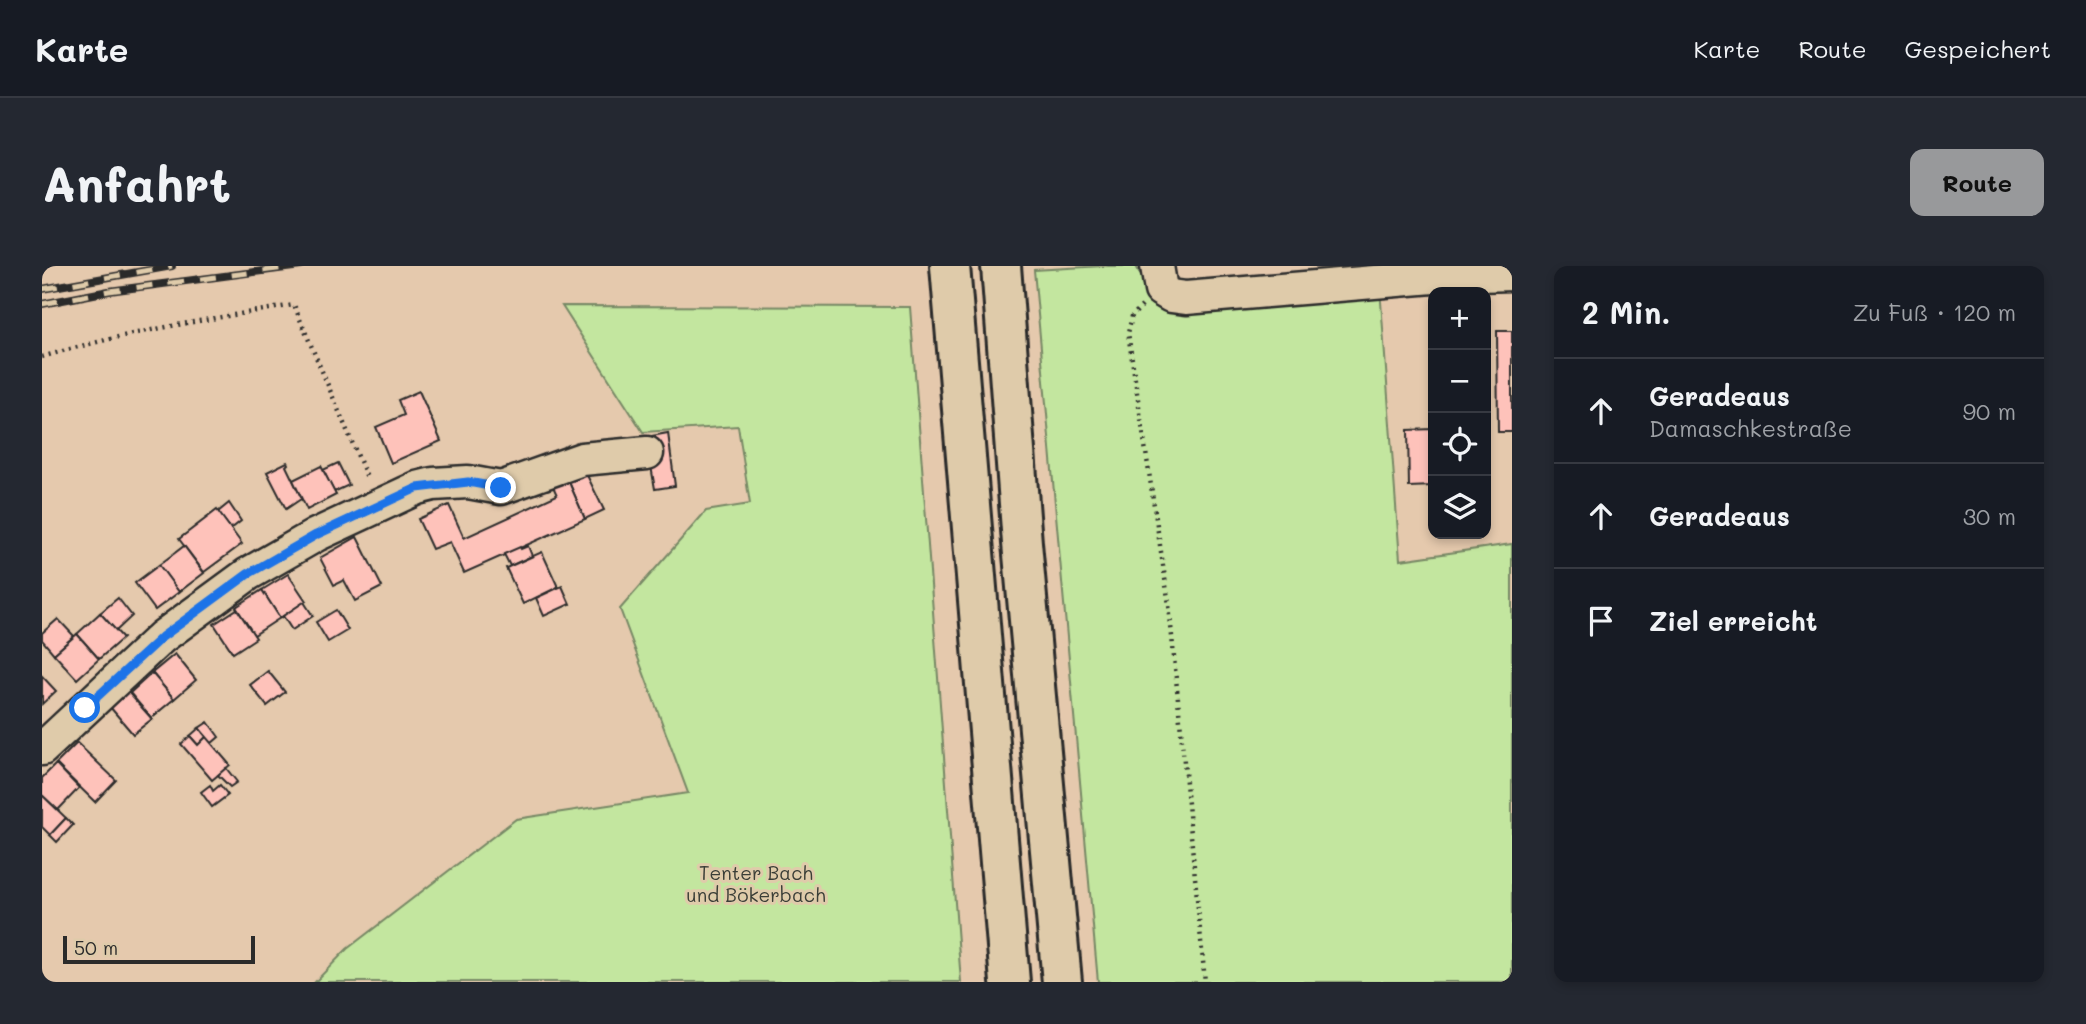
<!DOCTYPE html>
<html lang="de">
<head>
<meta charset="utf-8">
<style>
  :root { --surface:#171b24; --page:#242831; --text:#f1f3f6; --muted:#9ea1a6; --line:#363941; --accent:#98999b }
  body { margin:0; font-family:Mali,sans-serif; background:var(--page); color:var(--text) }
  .controls { position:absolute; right:21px; top:21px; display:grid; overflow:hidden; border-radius:14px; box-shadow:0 4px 10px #0003 }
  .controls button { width:63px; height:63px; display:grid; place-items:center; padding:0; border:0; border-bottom:2px solid var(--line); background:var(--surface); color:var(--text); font:35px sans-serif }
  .scale { position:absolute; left:21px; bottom:18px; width:192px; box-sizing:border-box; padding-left:7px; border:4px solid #2b2b2b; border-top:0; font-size:19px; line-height:24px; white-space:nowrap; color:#2b2b2b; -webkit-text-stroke:5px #dfcbaa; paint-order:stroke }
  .stop { position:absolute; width:21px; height:21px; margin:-16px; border:5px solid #1a73e8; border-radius:50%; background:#fff }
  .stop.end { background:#1a73e8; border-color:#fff; box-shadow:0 2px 7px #0008 }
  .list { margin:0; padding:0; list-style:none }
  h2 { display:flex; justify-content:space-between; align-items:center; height:91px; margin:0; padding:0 28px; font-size:30px }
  h2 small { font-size:23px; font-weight:400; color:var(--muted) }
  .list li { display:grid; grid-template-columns:46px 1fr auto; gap:21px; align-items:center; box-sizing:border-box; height:105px; padding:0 28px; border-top:2px solid var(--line) }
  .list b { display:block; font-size:26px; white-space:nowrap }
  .list p { margin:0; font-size:23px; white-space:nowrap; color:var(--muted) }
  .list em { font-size:23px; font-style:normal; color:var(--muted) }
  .icon { flex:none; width:38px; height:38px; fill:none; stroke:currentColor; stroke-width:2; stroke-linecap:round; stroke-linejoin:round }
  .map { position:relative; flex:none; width:1470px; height:716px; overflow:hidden; border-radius:14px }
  header { display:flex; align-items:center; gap:42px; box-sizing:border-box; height:98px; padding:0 35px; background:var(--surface); border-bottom:2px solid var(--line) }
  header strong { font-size:33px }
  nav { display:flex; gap:38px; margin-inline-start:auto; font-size:24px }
  .intro { display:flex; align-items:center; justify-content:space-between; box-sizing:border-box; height:168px; padding:0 42px }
  h1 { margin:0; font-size:49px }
  .button { padding:18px 32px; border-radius:14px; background:var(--accent); color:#111; font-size:24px; font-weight:700 }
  main { display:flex; gap:42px; padding:0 42px }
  aside { flex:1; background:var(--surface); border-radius:14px; box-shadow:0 4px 10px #0003 }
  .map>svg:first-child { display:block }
  .green { fill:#c3e69f; stroke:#778865; stroke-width:2 }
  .building { fill:#fec2ba; stroke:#2b2b2b; stroke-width:2 }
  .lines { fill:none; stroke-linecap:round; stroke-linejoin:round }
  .minor-casing { stroke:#2b2b2b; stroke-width:37 }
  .highway-casing { stroke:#2b2b2b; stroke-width:44 }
  .path { stroke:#2b2b2b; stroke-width:4.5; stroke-dasharray:2 5; stroke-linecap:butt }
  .minor { stroke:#dfcbaa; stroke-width:32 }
  .highway { stroke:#dfcbaa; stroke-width:38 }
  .rail-casing { stroke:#2b2b2b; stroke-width:8 }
  .rail { stroke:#dfcbaa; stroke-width:5; stroke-dasharray:16; stroke-linecap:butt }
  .route { stroke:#1a73e8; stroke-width:9 }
  .labels { text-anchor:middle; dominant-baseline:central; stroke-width:6; stroke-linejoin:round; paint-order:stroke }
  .park-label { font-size:19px; fill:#3a3e37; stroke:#dfcbaa }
</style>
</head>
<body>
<header>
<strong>Karte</strong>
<nav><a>Karte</a><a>Route</a><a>Gespeichert</a></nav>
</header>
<div class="intro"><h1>Anfahrt</h1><a class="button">Route</a></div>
<main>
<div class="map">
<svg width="1470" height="716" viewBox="0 0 1470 716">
  <rect width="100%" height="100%" fill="#e5c9ad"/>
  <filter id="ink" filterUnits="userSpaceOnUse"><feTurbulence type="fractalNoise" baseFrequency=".0143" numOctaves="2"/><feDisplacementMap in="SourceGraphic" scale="14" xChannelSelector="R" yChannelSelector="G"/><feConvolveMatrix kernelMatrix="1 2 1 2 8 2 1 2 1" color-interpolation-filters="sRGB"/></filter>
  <g filter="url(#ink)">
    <g class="green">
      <path d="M 1061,0 L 1094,0 L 1113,38 L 1338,22 L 1358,294 L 1470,278 L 1470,716 L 1056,716 L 992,4 Z"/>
      <path d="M 520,40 L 868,41 L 919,716 L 273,716 L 305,683 L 474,553 L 646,527 L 578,343 L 664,245 L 708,238 L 696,160 L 601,166 Z"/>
    </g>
    <g class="building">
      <path d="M 1455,65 L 1470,65 L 1470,166 L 1456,166 Z"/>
      <path d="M 377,125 L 399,175 L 349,197 L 334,161 L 362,149 L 356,134 Z"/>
      <path d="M 1391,163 L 1391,220 L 1367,221 L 1366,164 Z"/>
      <path d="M 626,167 L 633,220 L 613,223 L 604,171 Z"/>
      <path d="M 245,196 L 246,198 L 244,200 L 261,235 L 259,233 L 244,243 L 225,206 Z"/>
      <path d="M 296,197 L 307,219 L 292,226 L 281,204 Z"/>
      <path d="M 540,199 L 562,244 L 543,253 L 523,207 Z"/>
      <path d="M 279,200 L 294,229 L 265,244 L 251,214 Z"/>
      <path d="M 523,207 L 543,253 L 422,307 L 408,276 L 390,283 L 376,253 L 407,239 L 422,272 L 515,229 L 508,214 Z"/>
      <path d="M 187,237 L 199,255 L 189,263 L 176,246 Z"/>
      <path d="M 175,244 L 200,278 L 162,306 L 137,273 Z"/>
      <path d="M 315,271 L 340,321 L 313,335 L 302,314 L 292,319 L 278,292 Z"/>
      <path d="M 142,280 L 162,307 L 137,326 L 117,299 Z"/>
      <path d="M 486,280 L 490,290 L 468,300 L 462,288 L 478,281 L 479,283 Z"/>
      <path d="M 500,286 L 516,321 L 481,338 L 464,302 Z"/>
      <path d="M 117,299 L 137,326 L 113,344 L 93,317 Z"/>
      <path d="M 246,308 L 264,335 L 238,352 L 220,324 Z"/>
      <path d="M 520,320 L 528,338 L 502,350 L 494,332 Z"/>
      <path d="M 220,324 L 238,352 L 212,369 L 194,341 Z"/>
      <path d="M 76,332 L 90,350 L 74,365 L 58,347 Z"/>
      <path d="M 262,336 L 271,350 L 250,364 L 241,350 Z"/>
      <path d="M 195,343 L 214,372 L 191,387 L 172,358 Z"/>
      <path d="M 294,344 L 306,364 L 286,376 L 274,356 Z"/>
      <path d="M 58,347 L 81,372 L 57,393 L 35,368 Z"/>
      <path d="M 16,353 L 32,370 L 12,388 L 0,374 L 0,367 Z"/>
      <path d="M 35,368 L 57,393 L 35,413 L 12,388 Z"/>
      <path d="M 133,388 L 154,414 L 132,433 L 110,407 Z"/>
      <path d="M 226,405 L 243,426 L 225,440 L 208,419 Z"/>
      <path d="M 110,407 L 132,433 L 109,452 L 88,427 Z"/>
      <path d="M 0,410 L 14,425 L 0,438 Z"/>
      <path d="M 86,426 L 110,453 L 91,468 L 68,441 Z"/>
      <path d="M 166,456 L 177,471 L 170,477 L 157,462 Z"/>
      <path d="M 157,462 L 164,471 L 156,479 L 148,470 Z"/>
      <path d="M 148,470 L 156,479 L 164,471 L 188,499 L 170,514 L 139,478 Z"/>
      <path d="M 35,477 L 74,514 L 53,536 L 14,498 Z"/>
      <path d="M 14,498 L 37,522 L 16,544 L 0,529 L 0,512 Z"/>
      <path d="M 184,502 L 195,516 L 188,521 L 176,509 Z"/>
      <path d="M 168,519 L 171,525 L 178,519 L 186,529 L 170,541 L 159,526 Z"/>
      <path d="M 0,529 L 24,552 L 8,569 L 0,561 Z"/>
      <path d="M 24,552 L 31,559 L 15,576 L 8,569 Z"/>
    </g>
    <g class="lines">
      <defs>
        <g id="minor">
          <path d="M 1115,0 L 1119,24 L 1129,30 L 1144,32 L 1403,10 L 1470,8"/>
          <path d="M 0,483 L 120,371 L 206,308 L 274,269 L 375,222 L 391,218 L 426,216 L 459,222 L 540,193 L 605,187"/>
        </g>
        <g id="highway">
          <path d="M 908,0 L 968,716"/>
          <path d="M 959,0 L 980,277 L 1020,716"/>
        </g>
      </defs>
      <use href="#minor" class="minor-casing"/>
      <use href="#highway" class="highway-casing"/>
      <g class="path">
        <path d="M 1100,40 L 1090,50 L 1086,67 L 1127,339 L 1163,716"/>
        <path d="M 0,91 C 83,66 167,53 252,39 L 326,214"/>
      </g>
      <use href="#minor" class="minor"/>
      <use href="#highway" class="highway"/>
      <defs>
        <g id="rail">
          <path d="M 0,23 L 130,0"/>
          <path d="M 0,38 L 67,25 L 259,0"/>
        </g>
      </defs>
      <use href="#rail" class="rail-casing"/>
      <use href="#rail" class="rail"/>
    </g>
  </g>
  <g class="lines" filter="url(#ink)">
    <path class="route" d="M 43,442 L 120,371 L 161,341 L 206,308 L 274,269 L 375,222 L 426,216 L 459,222"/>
  </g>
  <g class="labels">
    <g class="park-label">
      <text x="714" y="606">Tenter Bach<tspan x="714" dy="22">und Bökerbach</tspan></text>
    </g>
  </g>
</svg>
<div class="controls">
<button>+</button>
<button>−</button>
<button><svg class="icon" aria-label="locate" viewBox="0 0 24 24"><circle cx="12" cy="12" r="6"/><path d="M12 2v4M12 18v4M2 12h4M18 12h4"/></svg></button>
<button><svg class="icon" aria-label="layers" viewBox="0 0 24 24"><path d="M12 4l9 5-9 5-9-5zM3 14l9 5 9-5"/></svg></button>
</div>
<div class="scale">50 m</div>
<div class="stop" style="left:43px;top:442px"></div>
<div class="stop end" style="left:459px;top:222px"></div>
</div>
<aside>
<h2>2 Min.<small>Zu Fuß · 120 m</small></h2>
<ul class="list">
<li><svg class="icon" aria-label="ahead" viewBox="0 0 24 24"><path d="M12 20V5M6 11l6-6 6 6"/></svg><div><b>Geradeaus</b><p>Damaschkestraße</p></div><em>90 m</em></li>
<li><svg class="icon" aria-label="ahead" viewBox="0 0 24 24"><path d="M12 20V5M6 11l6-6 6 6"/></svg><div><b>Geradeaus</b></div><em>30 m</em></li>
<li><svg class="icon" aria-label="arrive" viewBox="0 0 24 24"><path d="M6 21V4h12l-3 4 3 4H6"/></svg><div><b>Ziel erreicht</b></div></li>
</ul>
</aside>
</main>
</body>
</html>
